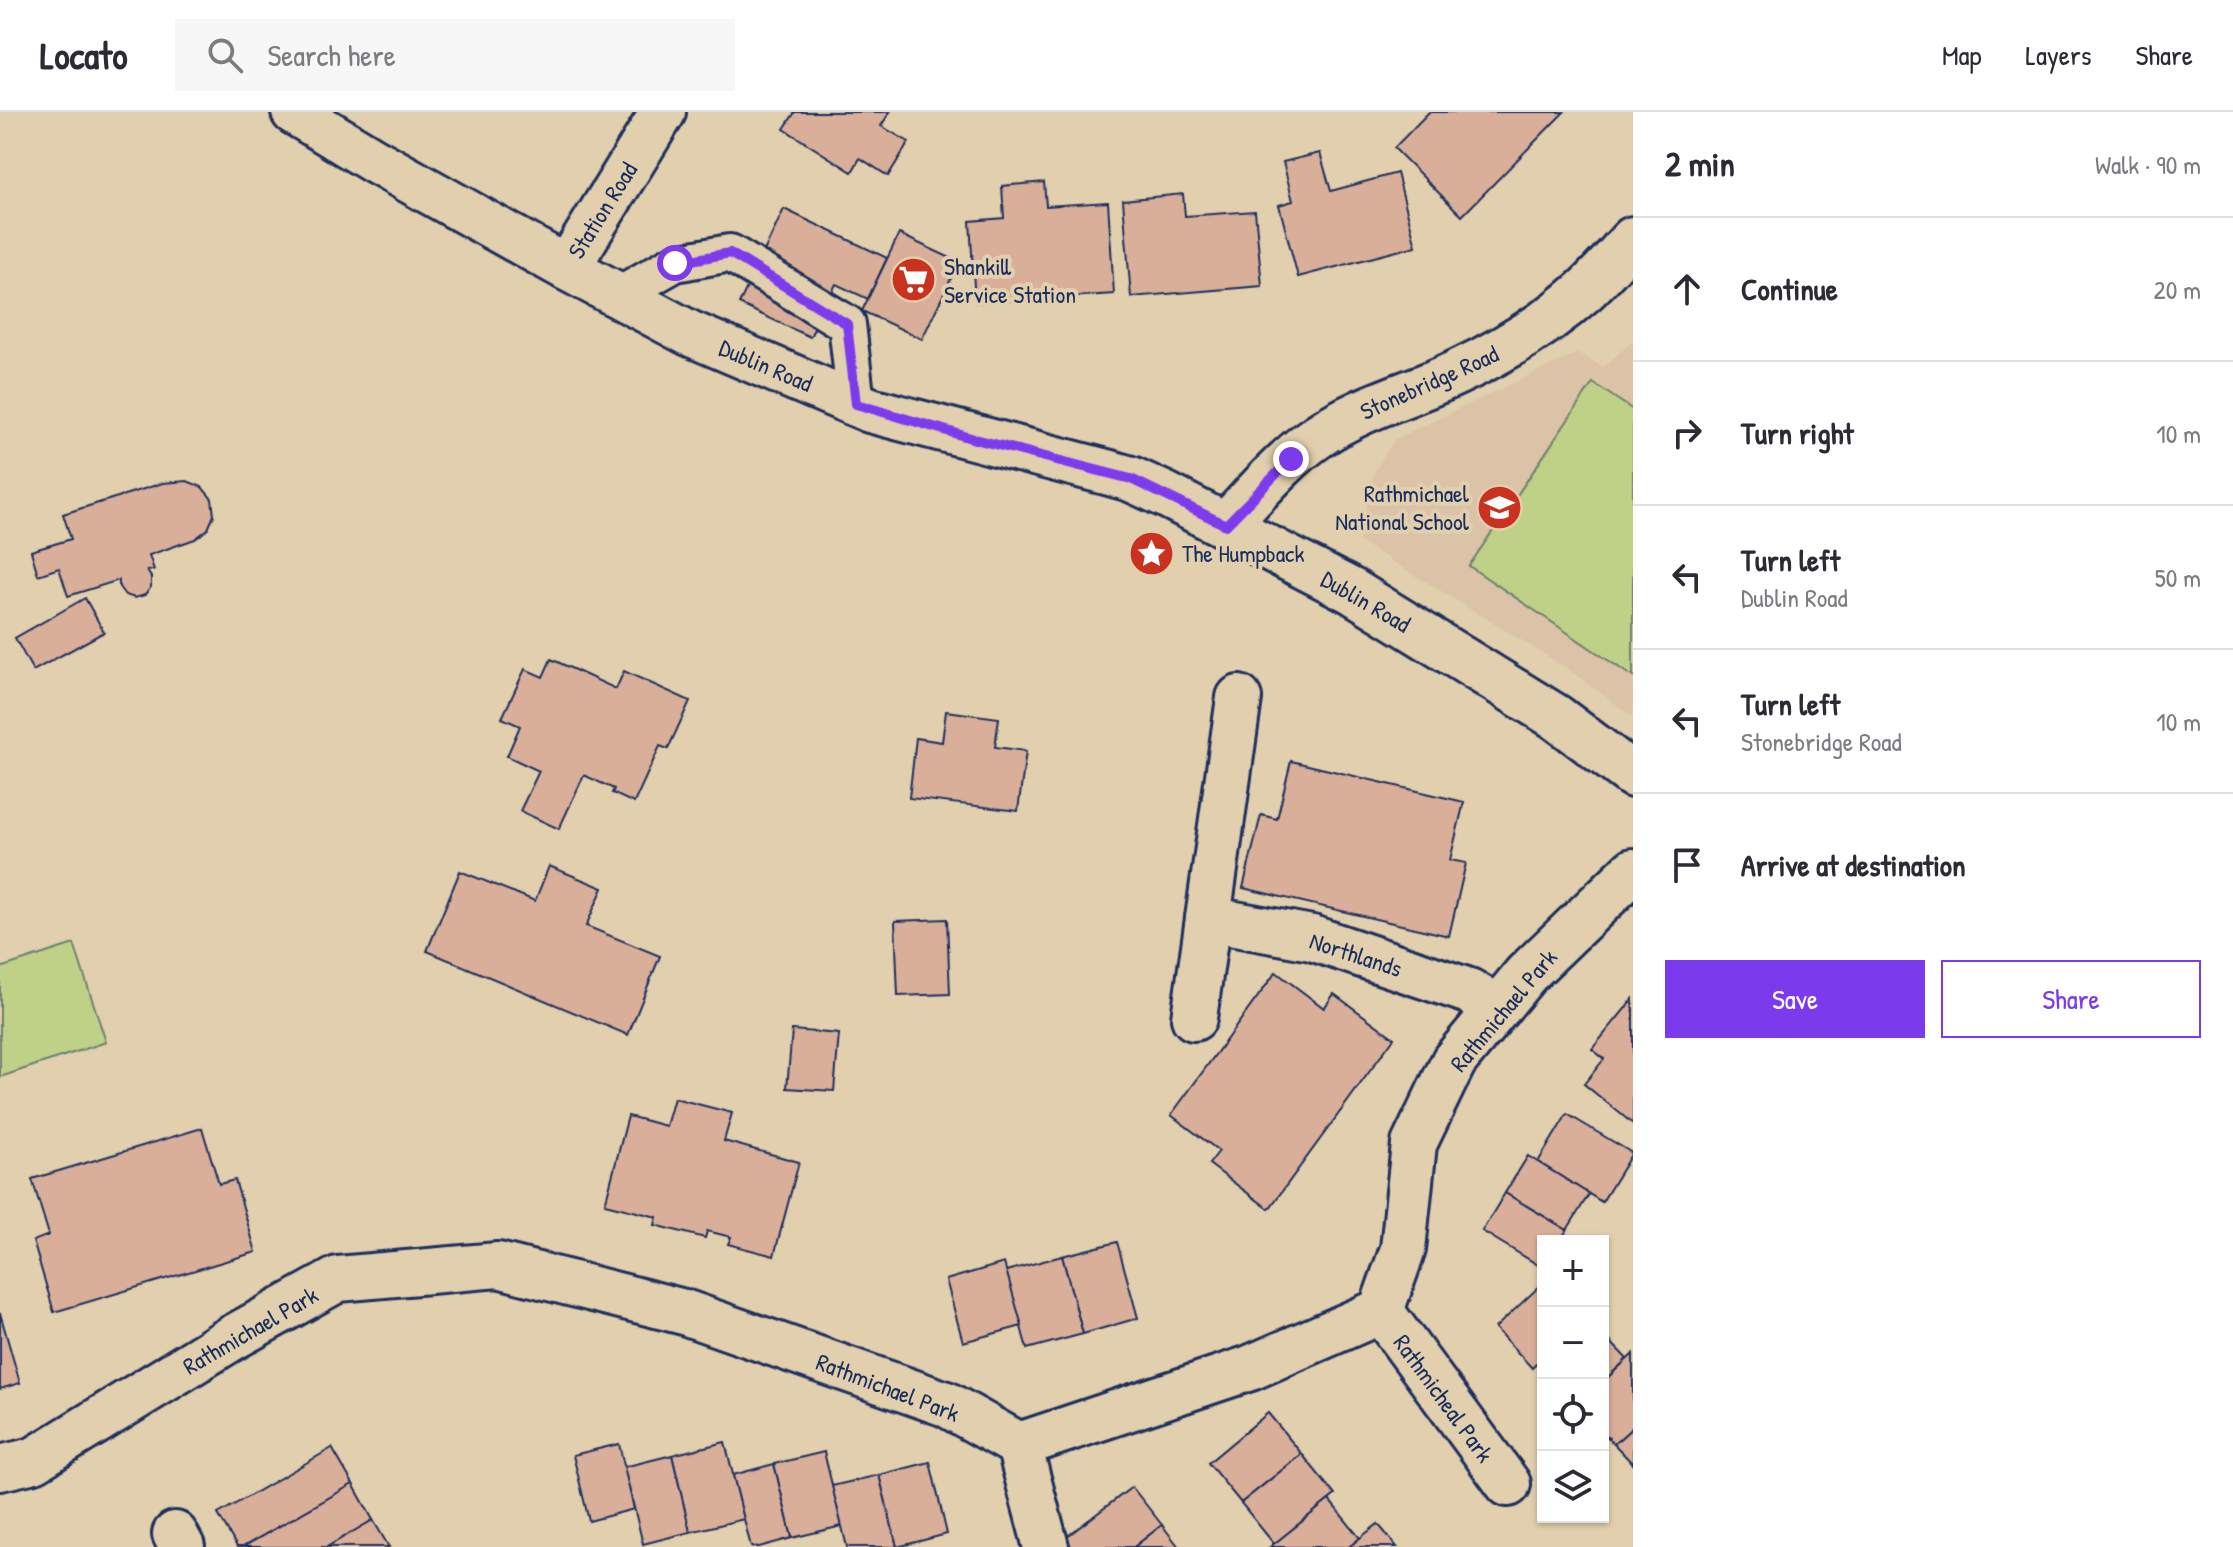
<!DOCTYPE html>
<html lang="en">
<head>
<meta charset="utf-8">
<style>
  :root { --surface:#fff; --page:#f7f7f7; --text:#2b2b33; --muted:#7c7c81; --line:#e1e1e2; --accent:#7c3aed }
  body { margin:0; font-family:"Patrick Hand",sans-serif; background:var(--page); color:var(--text) }
  .controls { position:absolute; right:24px; bottom:24px; display:grid; overflow:hidden; border-radius:0px; box-shadow:0 2px 6px #0004 }
  .controls button { width:72px; height:72px; display:grid; place-items:center; padding:0; border:0; border-bottom:2px solid var(--line); background:var(--surface); color:var(--text); font:40px sans-serif }
  .stop { position:absolute; width:24px; height:24px; margin:-18px; border:6px solid #7c3aed; border-radius:50%; background:#fff }
  .stop.end { background:#7c3aed; border-color:#fff; box-shadow:0 2px 8px #0008 }
  .list { margin:0; padding:0; list-style:none }
  h2 { display:flex; justify-content:space-between; align-items:center; height:104px; margin:0; padding:0 32px; font-size:34px }
  h2 small { font-size:26px; font-weight:400; color:var(--muted) }
  .list li { display:grid; grid-template-columns:52px 1fr auto; gap:24px; align-items:center; box-sizing:border-box; height:144px; padding:0 32px; border-top:2px solid var(--line) }
  .list b { display:block; font-size:30px; white-space:nowrap }
  .list p { margin:0; font-size:26px; white-space:nowrap; color:var(--muted) }
  .list em { font-size:26px; font-style:normal; color:var(--muted) }
  .actions { display:flex; gap:16px; padding:24px 32px }
  .actions a { flex:1; padding:18px 0; border:2px solid var(--accent); border-radius:0px; text-align:center; font-size:28px; color:var(--accent) }
  .actions .main { background:var(--accent); color:#fff }
  .icon { flex:none; width:44px; height:44px; fill:none; stroke:currentColor; stroke-width:2; stroke-linecap:round; stroke-linejoin:round }
  .map { position:relative; flex:none; width:1633px; height:1435px; overflow:hidden }
  header { display:flex; align-items:center; gap:48px; box-sizing:border-box; height:112px; padding:0 40px; background:var(--surface); border-bottom:2px solid var(--line) }
  header strong { font-size:38px }
  nav { display:flex; gap:44px; margin-inline-start:auto; font-size:28px }
  .search { width:560px; height:72px; background:var(--page); display:flex; align-items:center; gap:20px; box-sizing:border-box; padding:0 28px; border-radius:0px; color:var(--muted); font-size:30px }
  main { display:flex }
  aside { flex:1; background:var(--surface) }
  .map>svg:first-child { display:block }
  .built { fill:#dcc2a6 }
  .green { fill:#bfd187; stroke:#6d8072; stroke-width:2 }
  .building { fill:#daaf99; stroke:#1b2f5e; stroke-width:2 }
  .lines { fill:none; stroke-linecap:round; stroke-linejoin:round }
  .service-casing { stroke:#1b2f5e; stroke-width:42 }
  .minor-casing { stroke:#1b2f5e; stroke-width:50 }
  .tertiary-casing { stroke:#1b2f5e; stroke-width:50 }
  .secondary-casing { stroke:#1b2f5e; stroke-width:50 }
  .service { stroke:#e2cfad; stroke-width:36 }
  .minor { stroke:#e2cfad; stroke-width:44 }
  .tertiary { stroke:#e2cfad; stroke-width:44 }
  .secondary { stroke:#e2cfad; stroke-width:44 }
  .route { stroke:#7c3aed; stroke-width:10 }
  .labels { text-anchor:middle; dominant-baseline:central; stroke-width:8; stroke-linejoin:round; paint-order:stroke }
  .street-label { font-size:24px; fill:#1b2f5e; stroke:#e2cfad }
  .poi-label { font-size:24px; fill:#1b2f5e; stroke:#e2cfad; text-anchor:start }
</style>
</head>
<body>
<header>
<strong>Locato</strong>
<div class="search"><svg class="icon" aria-label="search" viewBox="0 0 24 24"><circle cx="10" cy="10" r="6"/><path d="M15 15l6 6"/></svg>Search here</div>
<nav><a>Map</a><a>Layers</a><a>Share</a></nav>
</header>
<main>
<div class="map">
<svg width="1633" height="1435" viewBox="0 0 1633 1435">
  <rect width="100%" height="100%" fill="#e2cfad"/>
  <filter id="ink" filterUnits="userSpaceOnUse"><feTurbulence type="fractalNoise" baseFrequency=".0125" numOctaves="2"/><feDisplacementMap in="SourceGraphic" scale="16" xChannelSelector="R" yChannelSelector="G"/><feConvolveMatrix kernelMatrix="1 2 1 2 8 2 1 2 1" color-interpolation-filters="sRGB"/></filter>
  <g filter="url(#ink)">
    <path class="built" d="M 1633,229 L 1633,605 L 1567,556 L 1359,429 L 1374,360 L 1395,327 L 1578,241 L 1603,255 Z"/>
    <g class="green">
      <path d="M 1593,271 L 1633,298 L 1633,565 L 1469,454 Z"/>
      <path d="M 74,832 L 106,930 L 0,965 L 0,856 Z"/>
    </g>
    <g class="building">
      <path d="M 795,0 L 890,0 L 881,14 L 909,30 L 888,64 L 860,46 L 852,60 L 784,17 Z"/>
      <path d="M 1429,0 L 1564,0 L 1462,104 L 1394,36 Z"/>
      <path d="M 1320,41 L 1331,79 L 1397,61 L 1416,134 L 1298,165 L 1279,93 L 1293,89 L 1283,50 Z"/>
      <path d="M 1044,70 L 1046,94 L 1108,90 L 1114,182 L 975,191 L 970,109 L 1004,106 L 1002,74 Z"/>
      <path d="M 1183,82 L 1185,104 L 1255,99 L 1262,174 L 1131,185 L 1123,88 Z"/>
      <path d="M 784,97 L 887,146 L 868,187 L 836,172 L 810,225 L 739,192 Z"/>
      <path d="M 899,122 L 959,150 L 922,227 L 862,199 Z"/>
      <path d="M 187,369 L 202,375 L 212,387 L 214,403 L 208,417 L 195,427 L 149,443 L 154,458 L 147,459 L 151,465 L 151,475 L 145,483 L 135,486 L 125,483 L 119,475 L 119,468 L 68,484 L 59,456 L 38,463 L 31,439 L 71,427 L 63,402 L 163,371 Z"/>
      <path d="M 85,486 L 104,520 L 33,559 L 15,526 Z"/>
      <path d="M 551,547 L 616,577 L 624,559 L 690,589 L 668,637 L 660,634 L 634,691 L 612,681 L 614,677 L 584,663 L 559,717 L 520,699 L 539,659 L 507,644 L 520,614 L 502,606 L 525,557 L 543,565 Z"/>
      <path d="M 946,599 L 999,606 L 995,635 L 1026,639 L 1018,699 L 909,686 L 916,626 L 942,630 Z"/>
      <path d="M 1291,649 L 1464,690 L 1450,748 L 1466,751 L 1449,824 L 1243,776 L 1261,703 L 1277,707 Z"/>
      <path d="M 549,754 L 603,776 L 586,814 L 660,844 L 628,923 L 427,839 L 460,759 L 535,789 Z"/>
      <path d="M 947,807 L 950,882 L 898,884 L 895,809 Z"/>
      <path d="M 1276,860 L 1324,896 L 1334,882 L 1394,926 L 1269,1097 L 1209,1052 L 1219,1039 L 1171,1003 Z"/>
      <path d="M 1633,887 L 1633,1012 L 1584,972 L 1604,947 L 1592,937 Z"/>
      <path d="M 792,918 L 839,922 L 834,979 L 787,976 Z"/>
      <path d="M 674,986 L 732,1001 L 724,1029 L 799,1050 L 774,1144 L 728,1132 L 731,1125 L 707,1119 L 705,1126 L 655,1113 L 657,1105 L 605,1092 L 628,1004 L 666,1014 Z"/>
      <path d="M 1567,1002 L 1632,1041 L 1602,1090 L 1538,1050 Z"/>
      <path d="M 202,1016 L 219,1072 L 235,1068 L 256,1140 L 54,1200 L 33,1129 L 49,1123 L 32,1067 Z"/>
      <path d="M 1528,1044 L 1589,1082 L 1567,1118 L 1505,1081 Z"/>
      <path d="M 1505,1081 L 1567,1118 L 1560,1129 L 1543,1129 L 1543,1156 L 1482,1119 Z"/>
      <path d="M 1117,1130 L 1138,1206 L 1083,1222 L 1062,1144 Z"/>
      <path d="M 1062,1144 L 1083,1222 L 1027,1237 L 1006,1159 Z"/>
      <path d="M 1004,1151 L 1022,1214 L 963,1230 L 946,1168 Z"/>
      <path d="M 1543,1171 L 1543,1245 L 1532,1256 L 1495,1216 Z"/>
      <path d="M 0,1201 L 20,1271 L 0,1277 Z"/>
      <path d="M 1603,1222 L 1627,1247 L 1603,1270 Z"/>
      <path d="M 1633,1242 L 1633,1315 L 1614,1332 L 1603,1320 L 1603,1270 Z"/>
      <path d="M 1268,1301 L 1302,1342 L 1241,1391 L 1208,1351 Z"/>
      <path d="M 1633,1315 L 1633,1352 L 1614,1332 Z"/>
      <path d="M 725,1330 L 744,1407 L 690,1420 L 672,1343 Z"/>
      <path d="M 619,1332 L 634,1397 L 589,1409 L 573,1343 Z"/>
      <path d="M 332,1336 L 353,1372 L 243,1435 L 237,1435 L 218,1402 Z"/>
      <path d="M 824,1340 L 842,1414 L 792,1426 L 774,1352 Z"/>
      <path d="M 1302,1342 L 1335,1383 L 1274,1432 L 1241,1391 Z"/>
      <path d="M 672,1343 L 690,1420 L 643,1432 L 624,1355 Z"/>
      <path d="M 930,1350 L 947,1422 L 897,1435 L 879,1363 Z"/>
      <path d="M 774,1352 L 792,1426 L 759,1435 L 751,1435 L 733,1363 Z"/>
      <path d="M 879,1363 L 897,1435 L 847,1435 L 832,1374 Z"/>
      <path d="M 353,1372 L 373,1408 L 327,1435 L 243,1435 Z"/>
      <path d="M 1132,1375 L 1162,1413 L 1134,1435 L 1072,1435 L 1065,1426 Z"/>
      <path d="M 1329,1388 L 1360,1426 L 1349,1435 L 1270,1435 Z"/>
      <path d="M 373,1408 L 389,1435 L 327,1435 Z"/>
      <path d="M 1378,1412 L 1397,1435 L 1349,1435 L 1360,1426 Z"/>
      <path d="M 1162,1413 L 1179,1435 L 1134,1435 Z"/>
    </g>
    <g class="lines">
      <defs>
        <path id="service" d="M 619,183 L 675,151 L 730,141 L 847,212 L 856,292"/>
        <g id="minor">
          <path d="M 567,156 L 663,0"/>
          <path d="M 1208,807 L 1312,826 L 1469,879 L 1498,896"/>
          <path d="M 1194,906 L 1239,586"/>
          <path d="M 1381,1199 L 1508,1372"/>
          <path d="M 1019,1333 L 1046,1435"/>
          <path d="M 0,1356 L 34,1348 L 232,1226 L 338,1167 L 498,1153 L 684,1200 L 946,1292 L 1019,1333 L 1250,1256 L 1381,1199 L 1403,1137 L 1414,1032 L 1454,949 L 1526,862 L 1633,759"/>
          <path d="M 175,1422 L 182,1435"/>
        </g>
        <path id="tertiary" d="M 1226,413 C 1255,383 1283,348 1318,324 C 1360,295 1410,283 1456,261 C 1501,240 1546,213 1583,180 C 1601,164 1617,144 1633,127"/>
        <path id="secondary" d="M 294,0 L 373,48 L 567,156 L 689,221 L 870,298 L 1110,361 L 1131,367 L 1166,383 L 1352,479 L 1556,605 L 1633,663"/>
      </defs>
      <use href="#service" class="service-casing"/>
      <use href="#minor" class="minor-casing"/>
      <use href="#tertiary" class="tertiary-casing"/>
      <use href="#secondary" class="secondary-casing"/>
      <use href="#service" class="service"/>
      <use href="#minor" class="minor"/>
      <use href="#tertiary" class="tertiary"/>
      <use href="#secondary" class="secondary"/>
    </g>
  </g>
  <g class="lines" filter="url(#ink)">
    <path class="route" d="M 675,151 L 730,141 L 847,212 L 856,292 L 971,326 L 1131,367 L 1226,413 L 1291,347"/>
  </g>
  <defs>
    <symbol id="supermarket-disc" viewBox="-11 -11 22 22"><circle r="9.5" fill="#c8321e" stroke="#e2cfad"/><path d="M-6-5.5h2.5l.6 2H6L4.5 2H-2.5L-4.4-4H-6ZM-1.5 3.2a1.3 1.3 0 1 0 .1 0ZM3 3.2a1.3 1.3 0 1 0 .1 0Z" fill="#fff"/></symbol>
    <symbol id="school-disc" viewBox="-11 -11 22 22"><circle r="9.5" fill="#c8321e" stroke="#e2cfad"/><path d="M0-5L7-2L0 1L-7-2ZM-4 1L0 2.5L4 1V4Q0 6-4 4Z" fill="#fff"/></symbol>
    <symbol id="sight-disc" viewBox="-11 -11 22 22"><circle r="9.5" fill="#c8321e" stroke="#e2cfad"/><path d="M0-6L1.8-2.2L6-1.7L2.9 1.2L3.7 5.4L0 3.3L-3.7 5.4L-2.9 1.2L-6-1.7L-1.8-2.2Z" fill="#fff"/></symbol>
  </defs>
  <g fill-rule="evenodd">
    <use href="#supermarket-disc" x="888" y="142" width="51" height="51"/>
    <use href="#school-disc" x="1474" y="370" width="51" height="51"/>
    <use href="#sight-disc" x="1126" y="416" width="51" height="51"/>
  </g>
  <g class="labels">
    <g class="street-label">
      <text transform="translate(602 98) rotate(-58)">Station Road</text>
      <text transform="translate(766 253) rotate(23)">Dublin Road</text>
      <text transform="translate(1429 270) rotate(-24)">Stonebridge Road</text>
      <text transform="translate(1366 489) rotate(30)">Dublin Road</text>
      <text transform="translate(1356 842) rotate(18)">Northlands</text>
      <text transform="translate(1503 898) rotate(-50)">Rathmichael Park</text>
      <text transform="translate(250 1218) rotate(-30)">Rathmichael Park</text>
      <text transform="translate(888 1275) rotate(21)">Rathmichael Park</text>
      <text transform="translate(1444 1286) rotate(54)">Rathmicheal Park</text>
    </g>
    <g class="poi-label">
      <text x="944" y="154">Shankill<tspan x="944" dy="28">Service Station</tspan></text>
      <text x="1469" y="381" text-anchor="end">Rathmichael<tspan x="1469" dy="28">National School</tspan></text>
      <text x="1182" y="441">The Humpback</text>
    </g>
  </g>
</svg>
<div class="controls">
<button>+</button>
<button>−</button>
<button><svg class="icon" aria-label="locate" viewBox="0 0 24 24"><circle cx="12" cy="12" r="6"/><path d="M12 2v4M12 18v4M2 12h4M18 12h4"/></svg></button>
<button><svg class="icon" aria-label="layers" viewBox="0 0 24 24"><path d="M12 4l9 5-9 5-9-5zM3 14l9 5 9-5"/></svg></button>
</div>
<div class="stop" style="left:675px;top:151px"></div>
<div class="stop end" style="left:1291px;top:347px"></div>
</div>
<aside>
<h2>2 min<small>Walk · 90 m</small></h2>
<ul class="list">
<li><svg class="icon" aria-label="ahead" viewBox="0 0 24 24"><path d="M12 20V5M6 11l6-6 6 6"/></svg><div><b>Continue</b></div><em>20 m</em></li>
<li><svg class="icon" aria-label="right" viewBox="0 0 24 24"><path d="M7 20v-9h11M14 6l5 5-5 5"/></svg><div><b>Turn right</b></div><em>10 m</em></li>
<li><svg class="icon" aria-label="left" viewBox="0 0 24 24"><path d="M17 20v-9H6M10 6l-5 5 5 5"/></svg><div><b>Turn left</b><p>Dublin Road</p></div><em>50 m</em></li>
<li><svg class="icon" aria-label="left" viewBox="0 0 24 24"><path d="M17 20v-9H6M10 6l-5 5 5 5"/></svg><div><b>Turn left</b><p>Stonebridge Road</p></div><em>10 m</em></li>
<li><svg class="icon" aria-label="arrive" viewBox="0 0 24 24"><path d="M6 21V4h12l-3 4 3 4H6"/></svg><div><b>Arrive at destination</b></div></li>
</ul>
<div class="actions"><a class="main">Save</a><a>Share</a></div>
</aside>
</main>
</body>
</html>
